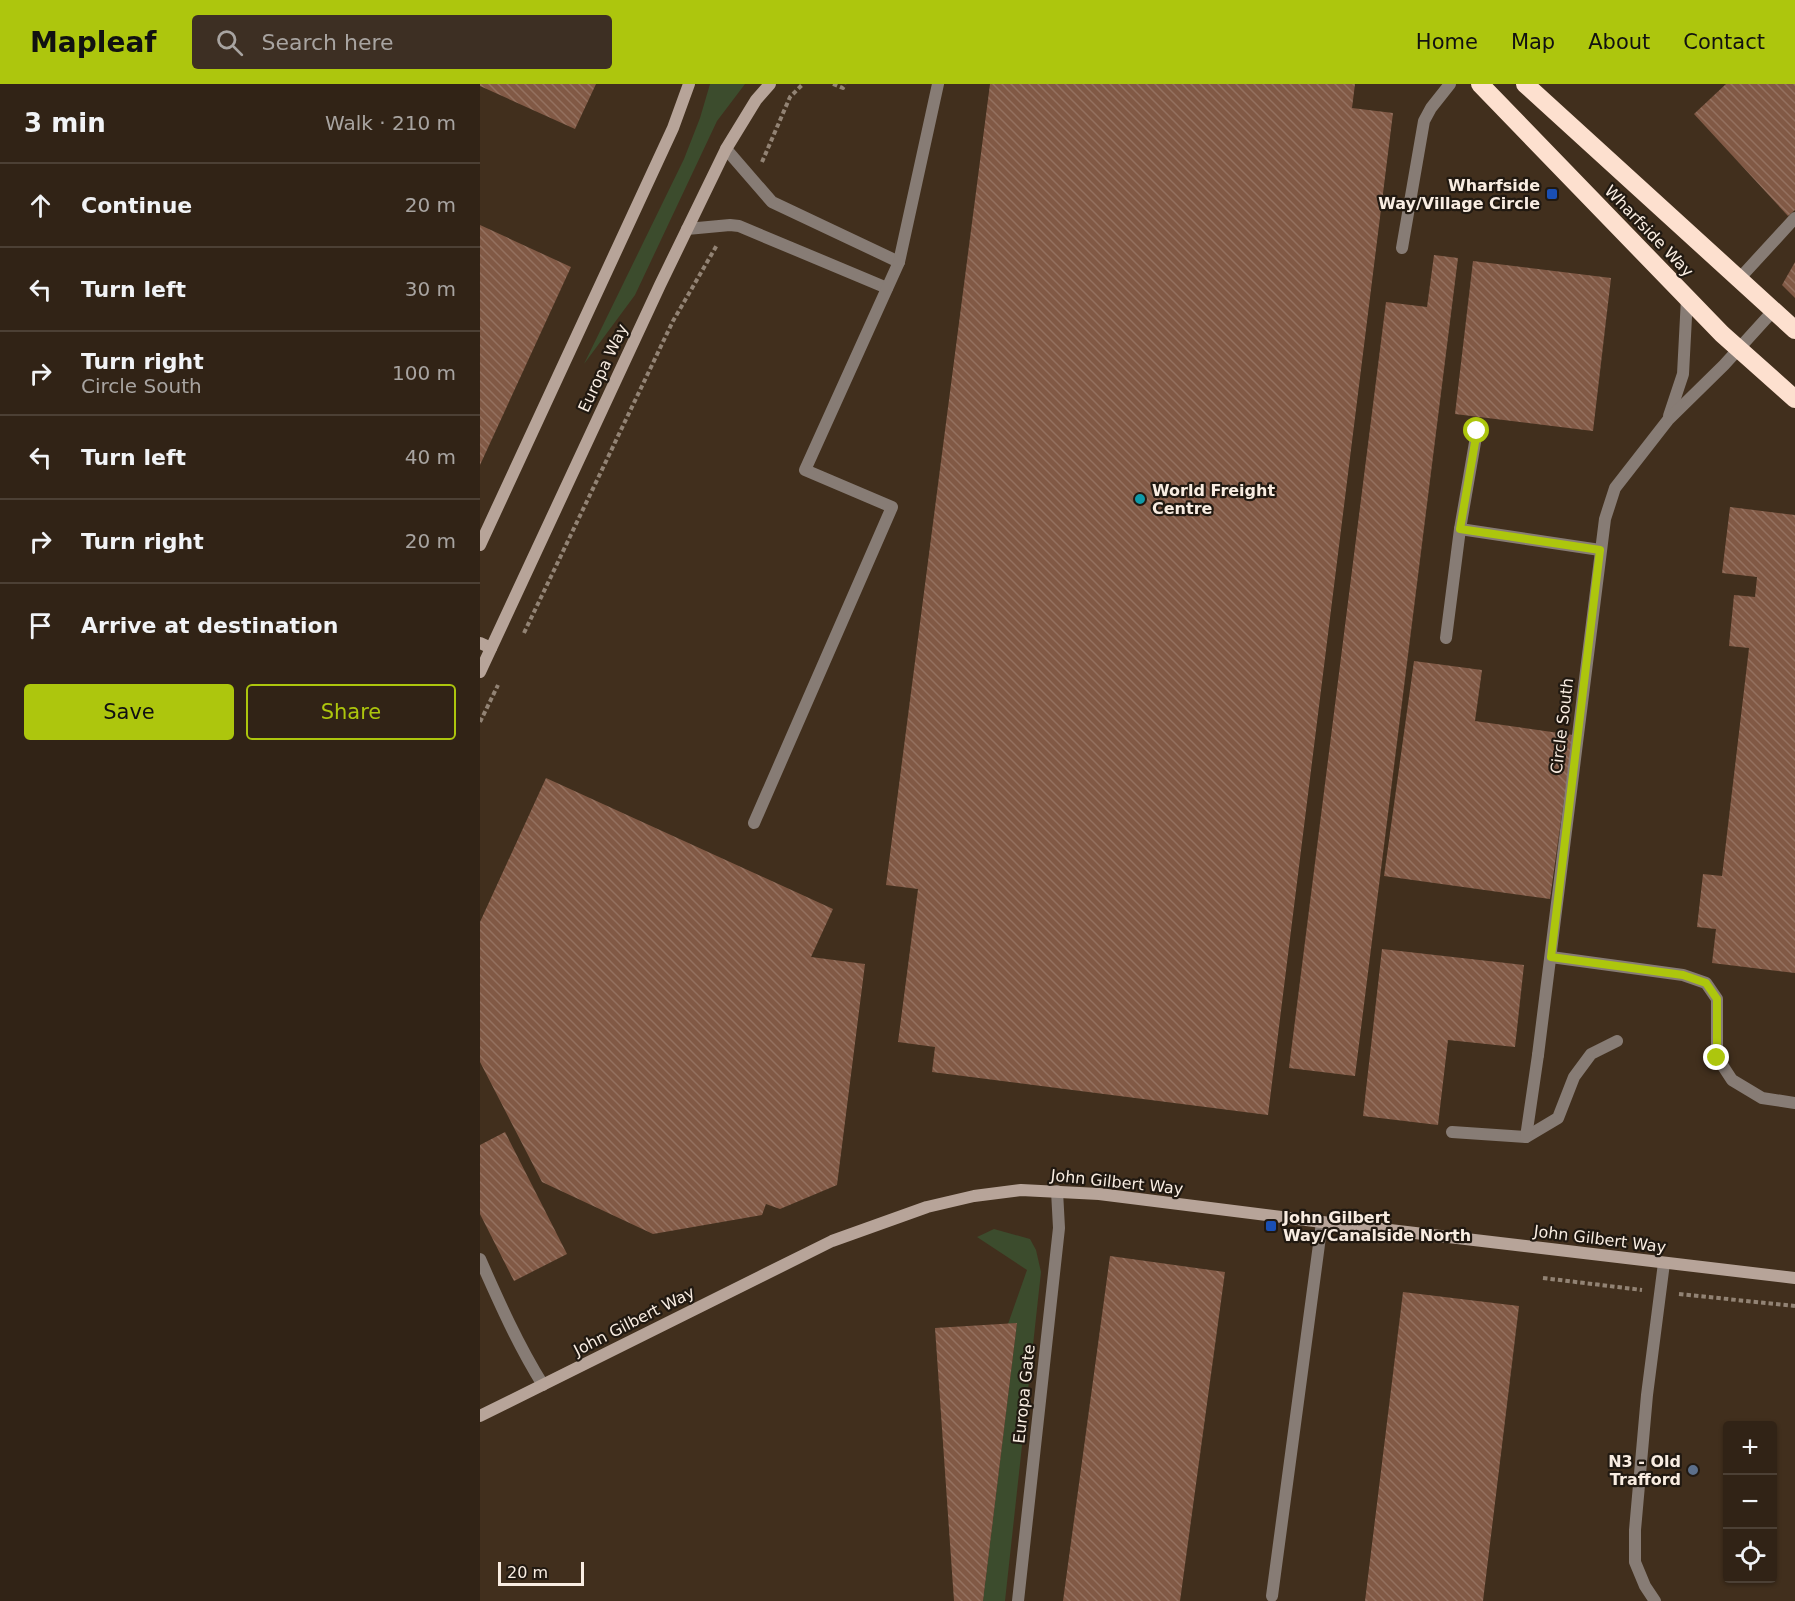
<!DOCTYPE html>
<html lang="en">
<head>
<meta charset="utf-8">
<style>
  :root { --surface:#312316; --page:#3d2f23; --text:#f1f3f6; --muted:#a8a4a1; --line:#4c4035; --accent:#adc60d }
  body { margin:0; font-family:"DejaVu Sans",sans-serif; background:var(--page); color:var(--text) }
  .controls { position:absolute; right:18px; bottom:18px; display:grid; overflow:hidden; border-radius:6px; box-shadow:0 2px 4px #0004 }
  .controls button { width:54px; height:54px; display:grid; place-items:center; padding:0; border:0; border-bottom:2px solid var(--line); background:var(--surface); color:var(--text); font:30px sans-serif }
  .scale { position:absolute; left:18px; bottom:15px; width:86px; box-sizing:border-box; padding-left:6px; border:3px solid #f9ede2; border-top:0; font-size:16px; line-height:21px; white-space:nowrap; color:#f9ede2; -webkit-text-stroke:4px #211911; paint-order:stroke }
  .stop { position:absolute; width:18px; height:18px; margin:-14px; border:4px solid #adc60d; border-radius:50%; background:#fff }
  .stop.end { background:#adc60d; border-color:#fff; box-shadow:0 2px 6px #0008 }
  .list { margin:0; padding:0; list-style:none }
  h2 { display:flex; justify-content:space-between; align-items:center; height:78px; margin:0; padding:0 24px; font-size:26px }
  h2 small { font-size:20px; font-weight:400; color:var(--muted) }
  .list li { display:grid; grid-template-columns:39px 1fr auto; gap:18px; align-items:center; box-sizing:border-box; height:84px; padding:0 24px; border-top:2px solid var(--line) }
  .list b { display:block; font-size:22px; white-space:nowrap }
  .list p { margin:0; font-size:20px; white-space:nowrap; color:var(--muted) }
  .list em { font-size:20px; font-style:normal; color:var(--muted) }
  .actions { display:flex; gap:12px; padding:18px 24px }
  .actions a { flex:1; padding:14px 0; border:2px solid var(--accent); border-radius:6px; text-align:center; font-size:21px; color:var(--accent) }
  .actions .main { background:var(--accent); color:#111 }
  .icon { flex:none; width:33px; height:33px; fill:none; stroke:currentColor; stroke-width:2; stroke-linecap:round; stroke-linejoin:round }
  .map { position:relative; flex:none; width:1315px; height:1517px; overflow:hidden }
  header { display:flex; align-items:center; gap:36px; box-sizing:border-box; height:84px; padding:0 30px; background:var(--accent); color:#111 }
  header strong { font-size:28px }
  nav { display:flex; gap:33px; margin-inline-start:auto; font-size:21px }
  .search { width:420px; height:54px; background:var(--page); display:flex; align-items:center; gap:15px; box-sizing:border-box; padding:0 21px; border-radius:6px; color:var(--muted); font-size:22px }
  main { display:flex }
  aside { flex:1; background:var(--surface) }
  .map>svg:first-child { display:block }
  .grass { fill:#3c4c2d }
  .building { fill:url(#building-back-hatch) }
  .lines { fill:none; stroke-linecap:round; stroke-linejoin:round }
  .path { stroke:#928374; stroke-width:4; stroke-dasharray:4.5 3; stroke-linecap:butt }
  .lane { stroke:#877c75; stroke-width:12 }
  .street { stroke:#877c75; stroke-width:12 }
  .secondary { stroke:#b7a499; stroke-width:12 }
  .highway { stroke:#fde0cf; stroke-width:18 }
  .route { stroke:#adc60d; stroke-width:8 }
  .transit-dot { fill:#1a4fb4; stroke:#211911; stroke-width:2 }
  .culture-dot { fill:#0f9aa8; stroke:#211911; stroke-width:2 }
  .service-dot { fill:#5c6f8a; stroke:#211911; stroke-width:2 }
  .labels { text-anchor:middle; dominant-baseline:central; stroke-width:4.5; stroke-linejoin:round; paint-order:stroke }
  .poi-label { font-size:16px; font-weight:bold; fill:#f9ede2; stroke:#211911; text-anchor:end }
  .street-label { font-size:16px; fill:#f9ede2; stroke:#211911 }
</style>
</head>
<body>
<header>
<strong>Mapleaf</strong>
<div class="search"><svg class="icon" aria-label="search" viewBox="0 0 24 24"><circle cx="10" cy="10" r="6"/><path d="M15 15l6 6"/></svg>Search here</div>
<nav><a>Home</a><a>Map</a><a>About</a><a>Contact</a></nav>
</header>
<main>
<aside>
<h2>3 min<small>Walk · 210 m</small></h2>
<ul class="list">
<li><svg class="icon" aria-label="ahead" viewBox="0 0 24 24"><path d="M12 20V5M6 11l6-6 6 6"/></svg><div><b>Continue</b></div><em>20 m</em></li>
<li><svg class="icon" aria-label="left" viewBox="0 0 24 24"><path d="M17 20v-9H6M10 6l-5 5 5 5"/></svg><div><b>Turn left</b></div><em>30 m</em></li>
<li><svg class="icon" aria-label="right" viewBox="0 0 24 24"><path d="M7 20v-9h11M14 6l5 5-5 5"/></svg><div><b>Turn right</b><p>Circle South</p></div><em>100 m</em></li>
<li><svg class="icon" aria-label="left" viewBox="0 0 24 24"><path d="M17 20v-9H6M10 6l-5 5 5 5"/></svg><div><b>Turn left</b></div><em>40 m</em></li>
<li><svg class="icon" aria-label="right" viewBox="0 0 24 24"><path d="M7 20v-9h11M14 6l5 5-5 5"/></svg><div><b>Turn right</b></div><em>20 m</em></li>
<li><svg class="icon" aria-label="arrive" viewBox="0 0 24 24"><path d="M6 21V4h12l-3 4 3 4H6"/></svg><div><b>Arrive at destination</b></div></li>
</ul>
<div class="actions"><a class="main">Save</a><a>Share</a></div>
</aside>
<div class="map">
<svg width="1315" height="1517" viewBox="0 0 1315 1517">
  <defs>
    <pattern id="building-back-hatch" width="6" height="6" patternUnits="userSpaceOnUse" patternTransform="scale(1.5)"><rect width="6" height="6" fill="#815945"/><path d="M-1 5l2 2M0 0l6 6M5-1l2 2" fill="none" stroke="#947160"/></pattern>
  </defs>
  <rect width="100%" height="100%" fill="#412f1d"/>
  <g class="grass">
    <path d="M 230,0 L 265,0 L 237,37 L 155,211 L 104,280 L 204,75 L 220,34 Z"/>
    <path d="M 514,1145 L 550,1155 L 556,1166 L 561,1188 L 525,1517 L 503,1517 L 537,1239 L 528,1240 L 547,1186 L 497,1153 Z"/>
  </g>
  <g class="building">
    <path d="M 0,0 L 116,0 L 95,45 L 0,2 Z"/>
    <path d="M 510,0 L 875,0 L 872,24 L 913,29 L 788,1031 L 452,988 L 455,963 L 418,958 L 438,805 L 406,801 Z"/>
    <path d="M 1246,0 L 1315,0 L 1315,126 L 1308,132 L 1214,30 Z"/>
    <path d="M 0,141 L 91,183 L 0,381 Z"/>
    <path d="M 954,171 L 978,174 L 875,992 L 809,984 L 906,218 L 947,223 Z"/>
    <path d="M 993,177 L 1131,194 L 1113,347 L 975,330 Z"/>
    <path d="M 1315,178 L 1315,214 L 1302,201 Z"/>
    <path d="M 1250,423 L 1315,431 L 1315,889 L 1232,879 L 1236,845 L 1217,843 L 1223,790 L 1242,792 L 1269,564 L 1249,562 L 1254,511 L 1275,513 L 1277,493 L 1242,489 Z"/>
    <path d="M 934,577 L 1002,586 L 995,637 L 1093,651 L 1070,815 L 904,792 Z"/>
    <path d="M 66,694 L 353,825 L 331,873 L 385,880 L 357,1101 L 300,1125 L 286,1120 L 282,1131 L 173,1150 L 62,1098 L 0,978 L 0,838 Z"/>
    <path d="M 902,865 L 1044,881 L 1035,963 L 968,956 L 958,1041 L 883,1032 Z"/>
    <path d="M 25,1048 L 87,1170 L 34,1197 L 0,1130 L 0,1061 Z"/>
    <path d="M 630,1172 L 745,1188 L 700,1517 L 583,1517 Z"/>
    <path d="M 923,1208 L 1039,1222 L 1003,1517 L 885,1517 Z"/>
    <path d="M 537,1239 L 503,1517 L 474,1517 L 455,1244 Z"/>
  </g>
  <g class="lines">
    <g class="path">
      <path d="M 353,0 L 363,4 L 365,0"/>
      <path d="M 282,78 L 310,13 L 323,0"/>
      <path d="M 44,549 L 193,237 L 237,161"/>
      <path d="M 0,638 L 18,601"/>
      <path d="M 1063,1194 L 1162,1206"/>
      <path d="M 1199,1210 L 1315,1222"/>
    </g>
    <g class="lane">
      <path d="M 246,65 L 292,118 L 419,178"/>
      <path d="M 207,145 L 250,141 L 259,142 L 407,204"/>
      <path d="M 922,164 L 944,37 L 951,24 L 970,0"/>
      <path d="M 1259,195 L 1315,134"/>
      <path d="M 980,445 L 1120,466"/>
      <path d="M 966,554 L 980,445 L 997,347"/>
      <path d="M 274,739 L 412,423 L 325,386 L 419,178 L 458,0"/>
      <path d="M 1071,873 L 1203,891 L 1226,899 L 1237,915 L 1237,973 L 1252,996 L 1282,1014 L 1315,1019"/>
      <path d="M 972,1048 L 1046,1053 L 1078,1034 L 1094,993 L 1111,970 L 1137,957"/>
      <path d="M 1046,1053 L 1058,971"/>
      <path d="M 0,1175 C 19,1218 38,1261 63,1301"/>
      <path d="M 792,1512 L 842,1138"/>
      <path d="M 1175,1517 L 1165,1502 L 1155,1478 L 1155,1446 L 1167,1311 L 1184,1179"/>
    </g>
    <g class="street">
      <path d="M 1189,332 L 1203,290 L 1207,214"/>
      <path d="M 1058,971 L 1125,435 L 1135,404 L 1188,336 L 1244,281 L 1293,227"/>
      <path d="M 538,1517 L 579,1144 L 577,1107"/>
    </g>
    <g class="secondary">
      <path d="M 0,461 L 193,44 L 209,0"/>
      <path d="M 0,559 L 11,564"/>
      <path d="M 0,588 L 180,201 L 246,65 L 276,16 L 290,0"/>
      <path d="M 0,1332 L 352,1157 L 447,1123 L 494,1112 L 541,1106 L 619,1110 L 842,1138 L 1315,1194"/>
    </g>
    <g class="highway">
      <path d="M 1000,0 L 1242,250 L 1315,315"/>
      <path d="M 1045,0 L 1315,246"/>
    </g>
  </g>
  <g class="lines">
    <path class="route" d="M 997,347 L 980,445 L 1120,466 L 1071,873 L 1203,891 L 1226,899 L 1237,915 L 1237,974"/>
  </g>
  <g class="transit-dot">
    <rect x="1066" y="104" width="12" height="12" rx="3"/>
    <rect x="785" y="1136" width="12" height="12" rx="3"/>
  </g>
  <circle class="culture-dot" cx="660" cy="415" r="6"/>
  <circle class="service-dot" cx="1213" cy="1386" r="6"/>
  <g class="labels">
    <g class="poi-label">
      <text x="1060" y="101">Wharfside<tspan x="1060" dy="18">Way/Village Circle</tspan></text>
      <text x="672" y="406" text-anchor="start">World Freight<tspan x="672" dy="18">Centre</tspan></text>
      <text x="803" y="1133" text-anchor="start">John Gilbert<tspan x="803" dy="18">Way/Canalside North</tspan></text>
      <text x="1201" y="1377">N3 - Old<tspan x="1201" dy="18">Trafford</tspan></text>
    </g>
    <g class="street-label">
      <text transform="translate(1169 147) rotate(46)">Wharfside Way</text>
      <text transform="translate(123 284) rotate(-65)">Europa Way</text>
      <text transform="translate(1082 642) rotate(-83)">Circle South</text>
      <text transform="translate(637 1098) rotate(6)">John Gilbert Way</text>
      <text transform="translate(1120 1155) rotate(7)">John Gilbert Way</text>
      <text transform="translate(154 1237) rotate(-27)">John Gilbert Way</text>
      <text transform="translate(544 1310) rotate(-84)">Europa Gate</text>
    </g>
  </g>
</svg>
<div class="controls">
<button>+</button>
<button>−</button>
<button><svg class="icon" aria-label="locate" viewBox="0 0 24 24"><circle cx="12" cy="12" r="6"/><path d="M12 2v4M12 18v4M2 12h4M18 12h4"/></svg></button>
</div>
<div class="scale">20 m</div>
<div class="stop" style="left:997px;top:347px"></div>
<div class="stop end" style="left:1237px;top:974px"></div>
</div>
</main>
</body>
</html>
